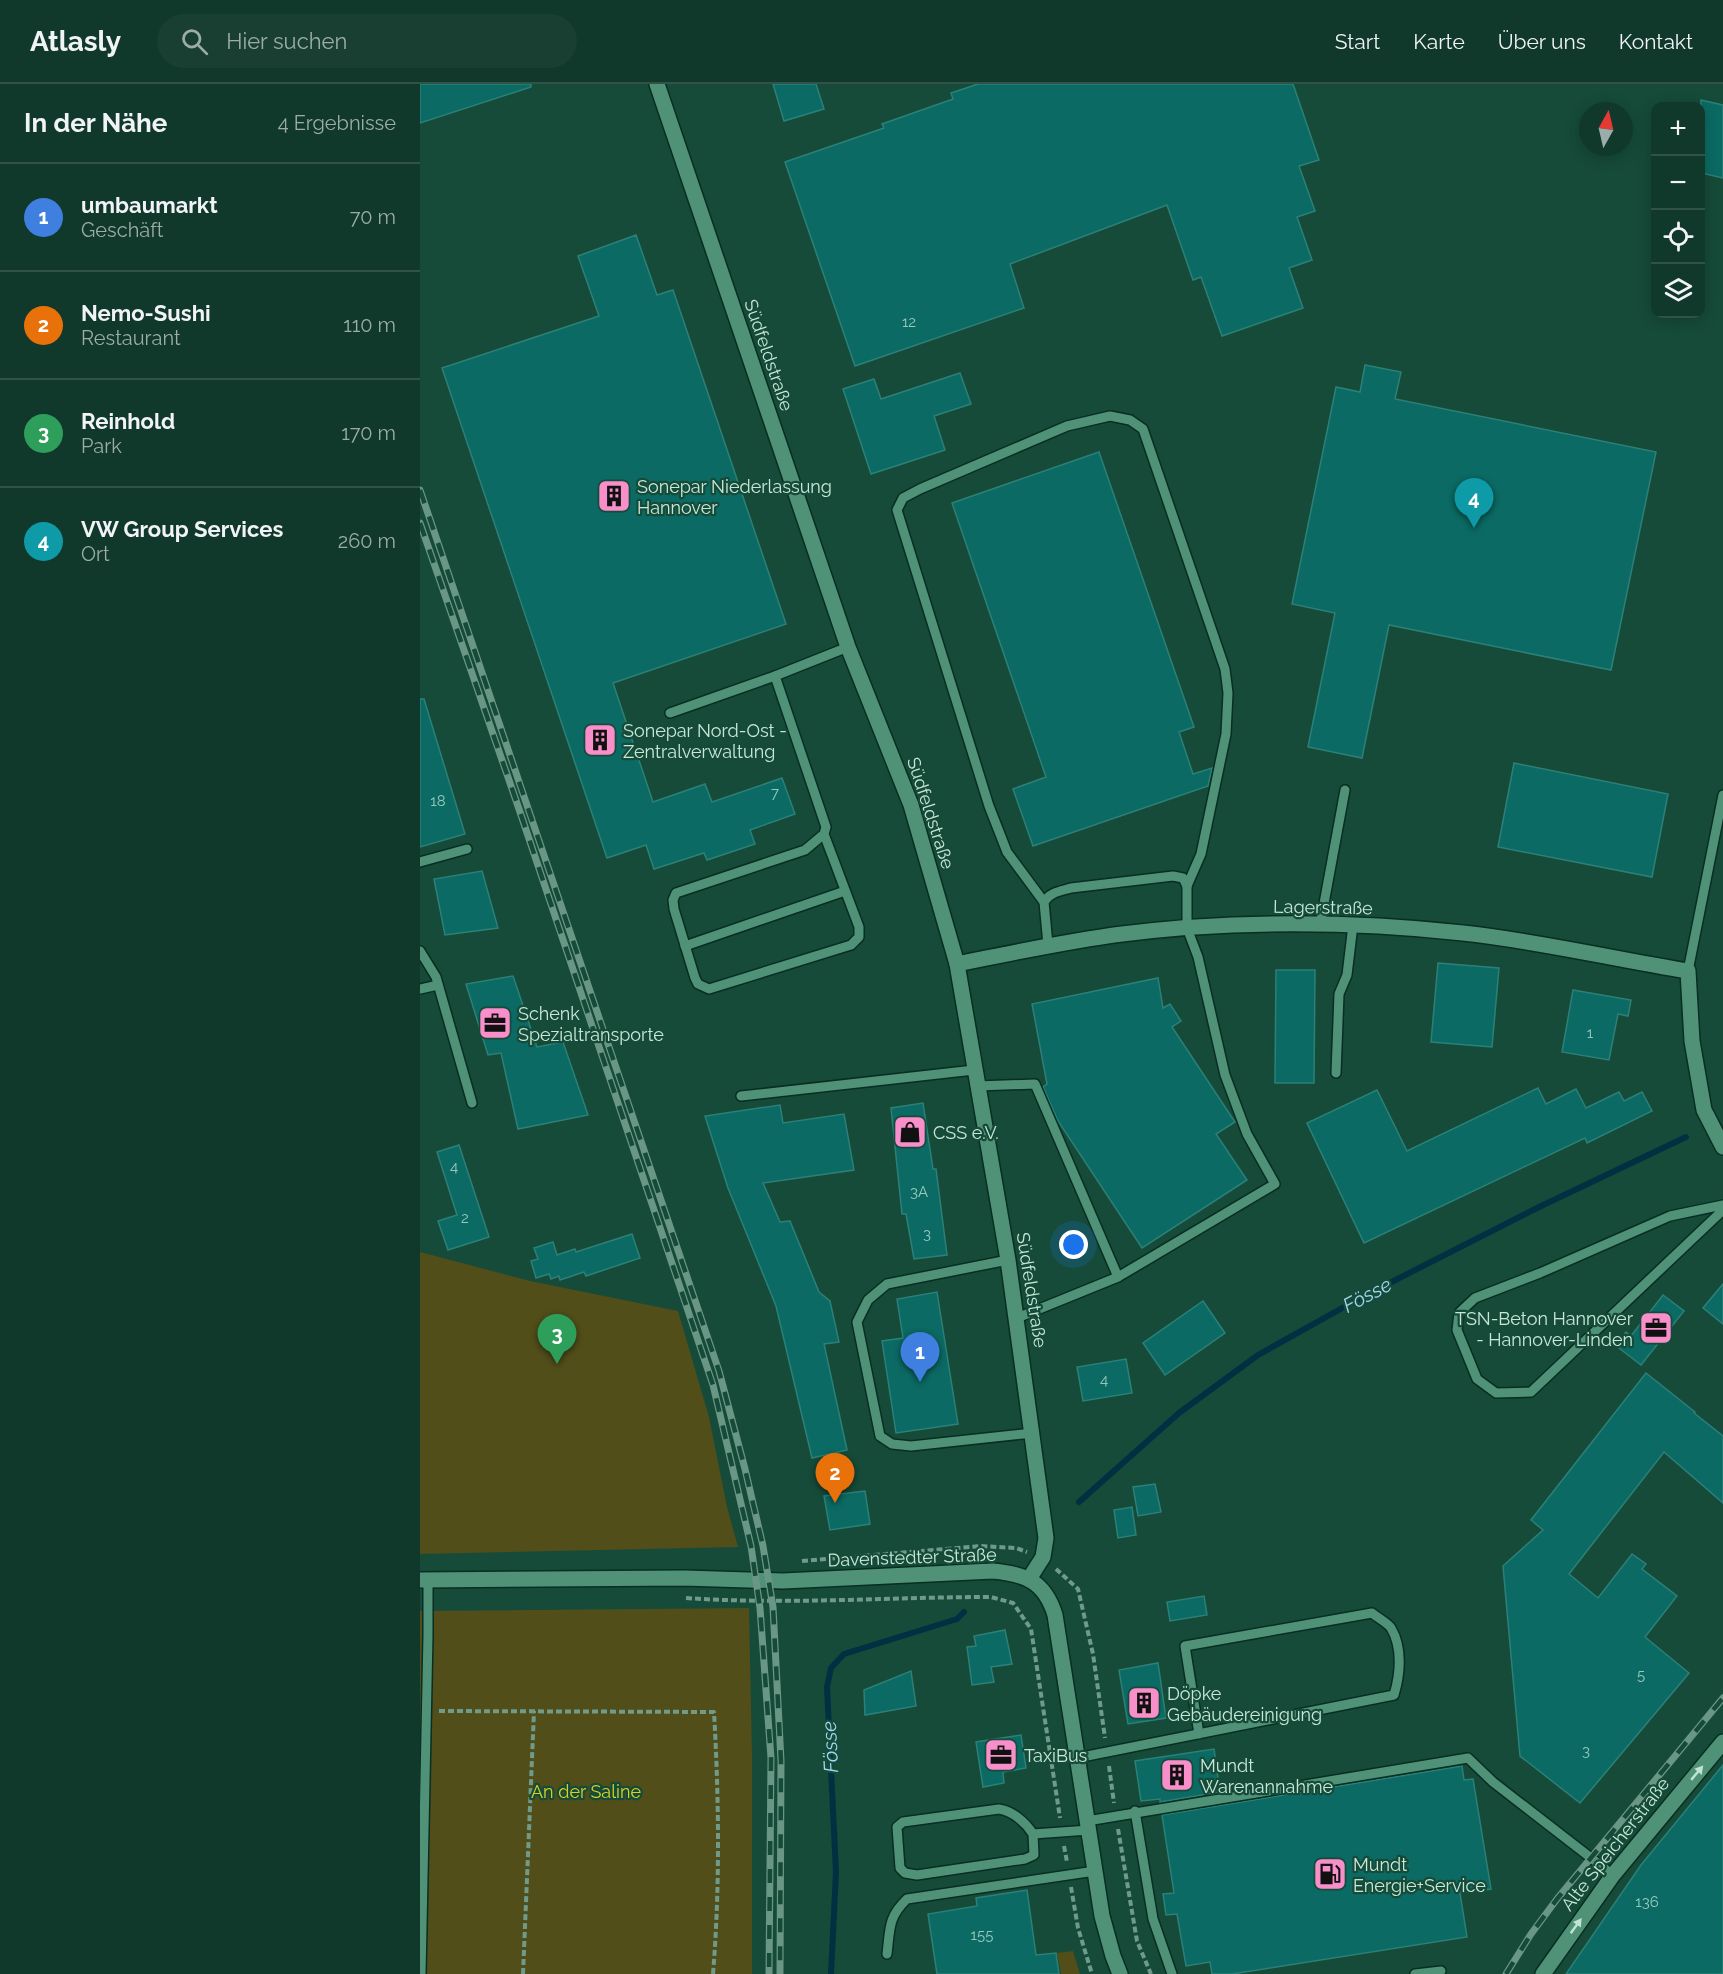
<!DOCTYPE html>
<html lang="de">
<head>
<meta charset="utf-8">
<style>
  :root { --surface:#10382b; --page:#193f33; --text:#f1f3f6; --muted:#9caca9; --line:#305247; --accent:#8bbbb9 }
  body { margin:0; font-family:Raleway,sans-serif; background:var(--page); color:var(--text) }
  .controls { position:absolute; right:18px; top:18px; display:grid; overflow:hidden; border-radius:12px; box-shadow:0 3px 15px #0003 }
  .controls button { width:54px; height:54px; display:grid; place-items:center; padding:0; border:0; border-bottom:2px solid var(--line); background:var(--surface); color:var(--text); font:30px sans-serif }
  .compass { position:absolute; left:1159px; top:18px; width:54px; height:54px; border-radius:50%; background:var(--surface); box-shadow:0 3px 15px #0003; rotate:8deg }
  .you { position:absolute; left:654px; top:1161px; width:21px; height:21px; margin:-15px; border:4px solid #fff; border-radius:50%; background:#1a73e8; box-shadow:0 0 0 9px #1a73e833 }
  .badge { display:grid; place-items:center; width:39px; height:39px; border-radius:50%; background:var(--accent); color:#fff; font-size:20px; font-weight:700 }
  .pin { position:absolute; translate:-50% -50px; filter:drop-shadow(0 2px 3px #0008) }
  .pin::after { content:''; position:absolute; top:32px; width:21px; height:18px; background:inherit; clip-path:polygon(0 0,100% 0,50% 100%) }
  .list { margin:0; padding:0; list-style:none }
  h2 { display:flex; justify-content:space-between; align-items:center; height:78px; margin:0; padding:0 24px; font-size:26px }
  h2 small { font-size:20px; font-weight:400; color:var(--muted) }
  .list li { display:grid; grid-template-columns:39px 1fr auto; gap:18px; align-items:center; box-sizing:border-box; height:108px; padding:0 24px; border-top:2px solid var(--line) }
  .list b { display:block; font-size:22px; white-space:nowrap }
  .list p { margin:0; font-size:20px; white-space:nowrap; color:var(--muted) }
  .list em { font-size:20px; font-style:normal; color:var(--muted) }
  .icon { flex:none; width:33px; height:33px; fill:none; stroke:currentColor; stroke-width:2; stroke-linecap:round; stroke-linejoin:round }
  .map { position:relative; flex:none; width:1303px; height:1890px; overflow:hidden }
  header { display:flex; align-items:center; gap:36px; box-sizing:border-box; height:84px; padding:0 30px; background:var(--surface); border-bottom:2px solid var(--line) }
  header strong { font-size:28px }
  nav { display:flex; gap:33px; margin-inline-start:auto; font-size:21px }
  .search { width:420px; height:54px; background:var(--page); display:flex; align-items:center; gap:15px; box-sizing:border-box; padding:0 21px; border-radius:33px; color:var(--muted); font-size:22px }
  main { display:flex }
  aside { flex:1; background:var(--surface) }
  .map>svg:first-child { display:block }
  .green { fill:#514e1a }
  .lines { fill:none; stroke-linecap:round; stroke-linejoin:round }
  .stream { stroke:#003142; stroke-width:6 }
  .building { fill:#0b6a63; stroke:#2c8078; stroke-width:1.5 }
  .service-casing { stroke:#092e22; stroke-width:12 }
  .minor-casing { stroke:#092e22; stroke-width:18 }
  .tertiary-casing { stroke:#092e22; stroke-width:18 }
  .path { stroke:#709b8a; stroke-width:4; stroke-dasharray:6 3; stroke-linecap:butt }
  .service { stroke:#4f9278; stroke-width:9 }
  .minor { stroke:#4f9278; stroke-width:15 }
  .tertiary { stroke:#4f9278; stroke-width:15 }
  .rail-casing { stroke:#6a9685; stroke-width:7 }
  .rail { stroke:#164b39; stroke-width:4.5; stroke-dasharray:14; stroke-linecap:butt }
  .oneway { fill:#c1e4d4 }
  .labels { text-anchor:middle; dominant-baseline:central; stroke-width:4.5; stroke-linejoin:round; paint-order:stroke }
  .number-label { font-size:15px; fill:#98c8bc }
  .street-label { font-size:18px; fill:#c7e8d9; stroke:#164b39 }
  .poi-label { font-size:18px; fill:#c7e8d9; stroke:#164b39; text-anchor:start }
  .park-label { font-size:18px; fill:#d9d024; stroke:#164b39 }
  .water-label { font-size:20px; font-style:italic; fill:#9fd9f2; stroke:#164b39 }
</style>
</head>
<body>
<header>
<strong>Atlasly</strong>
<div class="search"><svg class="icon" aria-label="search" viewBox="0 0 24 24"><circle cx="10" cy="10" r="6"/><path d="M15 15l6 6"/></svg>Hier suchen</div>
<nav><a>Start</a><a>Karte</a><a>Über uns</a><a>Kontakt</a></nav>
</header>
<main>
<aside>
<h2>In der Nähe<small>4 Ergebnisse</small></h2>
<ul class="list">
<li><span class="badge" style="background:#3f7fe0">1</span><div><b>umbaumarkt</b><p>Geschäft</p></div><em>70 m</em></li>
<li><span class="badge" style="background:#e8710a">2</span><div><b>Nemo-Sushi</b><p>Restaurant</p></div><em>110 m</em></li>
<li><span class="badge" style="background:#2e9e5b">3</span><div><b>Reinhold</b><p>Park</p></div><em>170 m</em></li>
<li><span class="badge" style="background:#0f9aa8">4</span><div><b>VW Group Services</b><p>Ort</p></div><em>260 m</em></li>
</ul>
</aside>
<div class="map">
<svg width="1303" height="1890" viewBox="0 0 1303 1890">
  <rect width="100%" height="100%" fill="#164b39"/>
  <g class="green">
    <path d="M 0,1168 L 110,1197 L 258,1227 L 289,1333 L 307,1423 L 318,1463 L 0,1470 Z"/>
    <path d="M 329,1524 L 332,1672 L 332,1890 L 0,1890 L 0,1527 Z"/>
    <path d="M 653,1867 L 660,1890 L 641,1890 L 637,1869 Z"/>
  </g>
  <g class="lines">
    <g class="stream">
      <path d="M 659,1418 L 759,1329 L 838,1271 L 942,1213 L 1117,1124 L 1266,1053"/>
      <path d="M 411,1890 L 416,1788 L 407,1603 L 411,1584 L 424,1570 L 537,1535 L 544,1528"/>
    </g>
  </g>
  <g class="building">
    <path d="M 0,0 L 111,0 L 111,3 L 0,39 Z"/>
    <path d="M 353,0 L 396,0 L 404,25 L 364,37 Z"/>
    <path d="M 558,0 L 873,0 L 899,76 L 879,82 L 895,127 L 877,133 L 892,176 L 869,184 L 883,224 L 802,252 L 781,193 L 773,196 L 747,121 L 590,180 L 604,224 L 435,282 L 365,78 L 464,44 L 462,40 L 533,15 L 531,9 Z"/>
    <path d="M 1281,16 L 1303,21 L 1303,94 L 1281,89 Z"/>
    <path d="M 216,151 L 237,211 L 253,206 L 366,540 L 193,599 L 233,718 L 285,700 L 292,718 L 362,694 L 375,730 L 330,746 L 335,760 L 287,776 L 284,769 L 234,785 L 226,761 L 187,774 L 22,284 L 179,232 L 158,172 Z"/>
    <path d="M 945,281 L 981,288 L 975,315 L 1236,368 L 1191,586 L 969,541 L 942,674 L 888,663 L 915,529 L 872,520 L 916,303 L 940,308 Z"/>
    <path d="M 540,289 L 551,320 L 514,332 L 525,366 L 451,390 L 423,305 L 454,295 L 461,315 Z"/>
    <path d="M 679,368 L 774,643 L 759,648 L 773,690 L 792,684 L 788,702 L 613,762 L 593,705 L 626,693 L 532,419 Z"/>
    <path d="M 0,615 L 4,615 L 45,750 L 0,763 Z"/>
    <path d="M 1094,679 L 1248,710 L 1232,793 L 1078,763 Z"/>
    <path d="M 62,787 L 78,844 L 25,851 L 14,795 Z"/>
    <path d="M 1018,879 L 1079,884 L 1072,963 L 1011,958 Z"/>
    <path d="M 856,886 L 895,886 L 894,999 L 855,999 Z"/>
    <path d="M 93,892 L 117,963 L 143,958 L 168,1031 L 98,1045 L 81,969 L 68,971 L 46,900 Z"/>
    <path d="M 738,894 L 743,924 L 750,920 L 761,937 L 752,943 L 815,1038 L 796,1050 L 827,1096 L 722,1164 L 638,1037 L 623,1003 L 627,1000 L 612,920 Z"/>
    <path d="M 1153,906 L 1211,916 L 1208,932 L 1198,930 L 1189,976 L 1142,968 Z"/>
    <path d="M 1118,1004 L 1126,1020 L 1156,1005 L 1166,1024 L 1199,1008 L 1204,1017 L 1222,1008 L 1232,1027 L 1167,1059 L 1165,1054 L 944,1159 L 887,1039 L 957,1006 L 987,1067 Z"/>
    <path d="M 503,1019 L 513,1085 L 516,1085 L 527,1171 L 494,1175 L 486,1130 L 482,1130 L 471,1024 Z"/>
    <path d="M 360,1021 L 363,1039 L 424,1030 L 434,1086 L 343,1099 L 360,1138 L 370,1137 L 399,1208 L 410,1217 L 419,1258 L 404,1260 L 427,1366 L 392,1374 L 356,1222 L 308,1104 L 285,1032 Z"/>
    <path d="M 39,1061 L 69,1153 L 28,1166 L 18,1137 L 37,1131 L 17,1068 Z"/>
    <path d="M 212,1150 L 220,1174 L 166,1192 L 164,1188 L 140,1196 L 139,1192 L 131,1195 L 129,1190 L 116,1194 L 111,1177 L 118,1175 L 114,1164 L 133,1158 L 137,1171 L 155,1165 L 156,1168 Z"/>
    <path d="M 1303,1200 L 1303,1240 L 1283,1224 Z"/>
    <path d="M 517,1208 L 538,1340 L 476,1349 L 462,1257 L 483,1254 L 477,1215 Z"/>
    <path d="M 1243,1211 L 1264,1227 L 1221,1281 L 1195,1261 L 1206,1248 L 1211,1252 Z"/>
    <path d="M 783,1217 L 805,1249 L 745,1291 L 723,1259 Z"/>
    <path d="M 706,1275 L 712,1309 L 663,1317 L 657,1283 Z"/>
    <path d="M 1226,1289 L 1275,1328 L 1274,1329 L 1303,1352 L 1303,1419 L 1244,1368 L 1149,1490 L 1178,1514 L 1212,1470 L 1226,1480 L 1222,1485 L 1257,1512 L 1225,1553 L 1269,1589 L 1160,1719 L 1100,1672 L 1083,1482 L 1123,1446 L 1111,1436 Z"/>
    <path d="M 735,1400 L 741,1428 L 718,1432 L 713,1403 Z"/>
    <path d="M 445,1407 L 450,1440 L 410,1446 L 404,1412 Z"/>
    <path d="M 712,1423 L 716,1451 L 698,1454 L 694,1426 Z"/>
    <path d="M 784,1512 L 787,1531 L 750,1537 L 747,1518 Z"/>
    <path d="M 585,1546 L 592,1580 L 571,1583 L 574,1598 L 552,1601 L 547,1563 L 556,1562 L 554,1552 Z"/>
    <path d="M 738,1579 L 746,1634 L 708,1640 L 699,1586 Z"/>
    <path d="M 491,1587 L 496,1622 L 445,1631 L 444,1606 Z"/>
    <path d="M 601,1651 L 606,1684 L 583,1688 L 584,1699 L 563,1703 L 556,1658 Z"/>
    <path d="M 794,1665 L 800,1708 L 740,1718 L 740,1715 L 721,1717 L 715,1677 Z"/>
    <path d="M 1303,1681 L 1303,1890 L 1146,1890 L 1221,1781 Z"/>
    <path d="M 1042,1682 L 1044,1696 L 1053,1695 L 1071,1805 L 1040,1809 L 1047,1853 L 812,1890 L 792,1890 L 790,1878 L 766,1882 L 757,1830 L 746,1831 L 743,1810 L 754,1809 L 742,1731 Z"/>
    <path d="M 607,1806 L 616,1871 L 636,1869 L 639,1890 L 517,1890 L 508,1830 L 557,1822 L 556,1814 Z"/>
  </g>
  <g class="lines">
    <defs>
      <g id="service">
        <path d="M 250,629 L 355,592"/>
        <path d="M 404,750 L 439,843 L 439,853 L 431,861 L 289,905 L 278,900 L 275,894 L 254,825 L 253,816 L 256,809 L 385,766 L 404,750 L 406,743 L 355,592 L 428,563"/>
        <path d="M 0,778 L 47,765"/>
        <path d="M 624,818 L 587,768 L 569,722 L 477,426 L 483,414 L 500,405 L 647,342 L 690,332 L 710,336 L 723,345 L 805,585 L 808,609 L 806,650 L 781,770 L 767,802"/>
        <path d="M 900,841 L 925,706"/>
        <path d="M 628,861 L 624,818 C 630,808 641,807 651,804 L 753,792 L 763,794 L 767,802 L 767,844 L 778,873 L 805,991 L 827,1050 L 855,1100 L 698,1193"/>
        <path d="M 265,862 L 425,807"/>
        <path d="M 0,867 L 16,893 L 52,1019"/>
        <path d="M 1268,887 L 1303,711"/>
        <path d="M 0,905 L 18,901"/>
        <path d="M 916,989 L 919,910 L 927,891 L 933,841"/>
        <path d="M 557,1002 L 615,1000 L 698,1193 L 597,1234"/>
        <path d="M 321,1012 L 554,986"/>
        <path d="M 1303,1121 L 1250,1132 L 1120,1189 L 1055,1214 L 1039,1229 L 1037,1246 L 1057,1295 L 1076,1309 L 1111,1308 L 1303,1126"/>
        <path d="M 588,1176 L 467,1200 L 448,1216 L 437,1238 L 460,1352 L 472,1360 L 491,1362 L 613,1349"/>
        <path d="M 657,1674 L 974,1611 C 980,1591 983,1564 971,1544 C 968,1539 958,1534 952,1529 L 765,1562 L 779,1650"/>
        <path d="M 715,1727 L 733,1835 L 752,1890"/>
        <path d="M 667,1737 L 1048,1674 L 1073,1698 L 1193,1791"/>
        <path d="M 613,1750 L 614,1771 L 605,1775 L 497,1791 L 485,1789 L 480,1784 L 477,1743 L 483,1738 L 579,1725 C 593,1727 606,1739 613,1750 L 669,1746"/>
        <path d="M 467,1870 C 470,1845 468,1833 487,1815 L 675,1787"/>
        <path d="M 1,1890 L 8,1551 L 8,1496"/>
        <path d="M 995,1890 L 1021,1887"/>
      </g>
      <g id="minor">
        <path d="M 237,0 L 428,563 L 491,721 L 537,880 L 588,1176 L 626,1454 L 623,1473 L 609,1495"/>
        <path d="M 537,880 C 592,869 647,857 702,850 C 810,836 935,837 1043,849 C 1119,857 1193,875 1268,887 L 1272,957 L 1284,1026 L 1303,1063"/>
        <path d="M 1123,1890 L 1193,1791 L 1303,1658"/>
      </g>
      <path id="tertiary" d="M 0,1496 L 264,1494 L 363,1497 L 573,1487 C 606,1490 625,1498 635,1531 L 682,1832 L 693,1872 L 700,1890"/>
    </defs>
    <use href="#service" class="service-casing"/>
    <use href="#minor" class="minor-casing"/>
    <use href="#tertiary" class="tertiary-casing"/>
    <g class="path">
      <path d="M 382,1477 L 560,1462 L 596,1464 L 607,1468"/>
      <path d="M 636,1485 L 658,1505 L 673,1570 L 685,1654"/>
      <path d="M 266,1514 C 368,1521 469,1513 571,1513 L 593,1519 L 611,1545 L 640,1734"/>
      <path d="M 19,1627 L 294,1628 C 299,1715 300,1803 293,1890"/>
      <path d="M 689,1682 L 694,1719"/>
      <path d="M 698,1745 L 717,1857 L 731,1890"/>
      <path d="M 644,1762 L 647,1778"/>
      <path d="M 651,1803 L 658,1844 L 672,1890"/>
      <path d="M 103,1890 L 114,1627"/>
    </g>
    <use href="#service" class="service"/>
    <use href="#minor" class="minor"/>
    <use href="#tertiary" class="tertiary"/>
    <defs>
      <g id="rail">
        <path d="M 0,406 L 299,1287 L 325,1385 L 343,1462 L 353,1523 L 361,1677 L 360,1890"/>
        <path d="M 0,439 L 100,728 L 293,1301 L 331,1462 L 340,1524 L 351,1674 L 349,1890"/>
        <path d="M 1086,1890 L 1111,1850 L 1137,1815 L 1303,1614"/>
      </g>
    </defs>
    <use href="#rail" class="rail-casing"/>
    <use href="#rail" class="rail"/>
  </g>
  <defs><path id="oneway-solid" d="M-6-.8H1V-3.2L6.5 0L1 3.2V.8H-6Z" transform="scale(1.5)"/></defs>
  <g class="oneway">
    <use href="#oneway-solid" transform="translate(1277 1689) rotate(-50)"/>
    <use href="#oneway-solid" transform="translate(1156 1842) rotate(-54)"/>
  </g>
  <defs>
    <symbol id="building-square" viewBox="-11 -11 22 22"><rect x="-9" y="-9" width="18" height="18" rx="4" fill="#f98fca" stroke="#164b39"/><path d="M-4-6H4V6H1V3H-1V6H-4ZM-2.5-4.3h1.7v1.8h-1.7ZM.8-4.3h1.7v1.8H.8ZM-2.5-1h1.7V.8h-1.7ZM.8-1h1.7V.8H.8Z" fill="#111"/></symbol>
    <symbol id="office-square" viewBox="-11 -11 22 22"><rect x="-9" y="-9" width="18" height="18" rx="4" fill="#f98fca" stroke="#164b39"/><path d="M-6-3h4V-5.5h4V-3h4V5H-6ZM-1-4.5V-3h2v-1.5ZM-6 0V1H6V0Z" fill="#111"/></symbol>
    <symbol id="shop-square" viewBox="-11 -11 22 22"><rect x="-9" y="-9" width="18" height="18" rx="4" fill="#f98fca" stroke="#164b39"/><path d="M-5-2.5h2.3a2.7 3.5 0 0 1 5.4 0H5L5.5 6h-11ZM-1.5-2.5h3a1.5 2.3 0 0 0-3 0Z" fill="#111"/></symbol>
    <symbol id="fuel-square" viewBox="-11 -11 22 22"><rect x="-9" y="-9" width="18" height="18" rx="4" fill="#f98fca" stroke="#164b39"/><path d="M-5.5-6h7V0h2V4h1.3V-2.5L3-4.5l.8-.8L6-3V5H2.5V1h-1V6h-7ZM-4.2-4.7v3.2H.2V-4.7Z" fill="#111"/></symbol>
  </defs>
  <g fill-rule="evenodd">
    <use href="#building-square" x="175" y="393" width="38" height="38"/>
    <use href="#building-square" x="161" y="637" width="38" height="38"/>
    <use href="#office-square" x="56" y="920" width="38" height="38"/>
    <use href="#shop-square" x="471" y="1029" width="38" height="38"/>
    <use href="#office-square" x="1217" y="1225" width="38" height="38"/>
    <use href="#building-square" x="705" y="1600" width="38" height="38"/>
    <use href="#office-square" x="562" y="1652" width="38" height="38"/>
    <use href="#building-square" x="738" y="1672" width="38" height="38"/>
    <use href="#fuel-square" x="891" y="1771" width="38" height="38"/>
  </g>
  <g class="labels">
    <g class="number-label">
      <text x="489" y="238">12</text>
      <text x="355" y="709">7</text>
      <text x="18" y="717">18</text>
      <text x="1170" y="949">1</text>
      <text x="34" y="1083">4</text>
      <text x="499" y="1108">3A</text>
      <text x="45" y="1134">2</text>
      <text x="507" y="1150">3</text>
      <text x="684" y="1296">4</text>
      <text x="1221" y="1591">5</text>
      <text x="1166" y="1667">3</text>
      <text x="1227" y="1818">136</text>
      <text x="562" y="1851">155</text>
    </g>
    <g class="street-label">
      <text transform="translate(349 271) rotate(71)">Südfeldstraße</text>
      <text transform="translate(511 729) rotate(72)">Südfeldstraße</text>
      <text transform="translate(903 823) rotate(1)">Lagerstraße</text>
      <text transform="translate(612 1206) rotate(81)">Südfeldstraße</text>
      <text transform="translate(492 1473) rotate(-2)">Davenstedter Straße</text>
      <text transform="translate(1195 1760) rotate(-52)">Alte Speicherstraße</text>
    </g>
    <g class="poi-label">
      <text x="217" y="402">Sonepar Niederlassung<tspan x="217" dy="21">Hannover</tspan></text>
      <text x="203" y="646">Sonepar Nord-Ost -<tspan x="203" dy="21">Zentralverwaltung</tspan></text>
      <text x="98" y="929">Schenk<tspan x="98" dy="21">Spezialtransporte</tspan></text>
      <text x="513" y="1048">CSS e.V.</text>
      <text x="1213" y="1234" text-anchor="end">TSN-Beton Hannover<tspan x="1213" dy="21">- Hannover-Linden</tspan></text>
      <text x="747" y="1609">Döpke<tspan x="747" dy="21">Gebäudereinigung</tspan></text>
      <text x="604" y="1671">TaxiBus</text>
      <text x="780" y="1681">Mundt<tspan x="780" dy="21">Warenannahme</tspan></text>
      <text x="933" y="1780">Mundt<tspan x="933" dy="21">Energie+Service</tspan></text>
    </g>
    <g class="park-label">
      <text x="166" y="1707">An der Saline</text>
    </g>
    <g class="water-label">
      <text transform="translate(947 1211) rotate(-28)">Fösse</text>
      <text transform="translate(410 1663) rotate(-93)">Fösse</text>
    </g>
  </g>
</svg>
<div class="controls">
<button>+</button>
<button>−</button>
<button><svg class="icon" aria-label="locate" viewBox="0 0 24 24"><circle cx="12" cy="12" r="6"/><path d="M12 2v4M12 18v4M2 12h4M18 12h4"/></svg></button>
<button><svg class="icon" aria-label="layers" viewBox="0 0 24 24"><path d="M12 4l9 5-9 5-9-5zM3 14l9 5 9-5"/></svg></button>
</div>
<svg class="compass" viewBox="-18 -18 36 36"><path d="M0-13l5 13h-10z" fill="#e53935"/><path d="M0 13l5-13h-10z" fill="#9caca9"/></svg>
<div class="you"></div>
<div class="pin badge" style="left:500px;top:1298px;background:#3f7fe0">1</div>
<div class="pin badge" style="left:415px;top:1419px;background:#e8710a">2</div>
<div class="pin badge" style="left:137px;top:1280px;background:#2e9e5b">3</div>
<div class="pin badge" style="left:1054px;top:444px;background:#0f9aa8">4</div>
</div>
</main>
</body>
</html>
